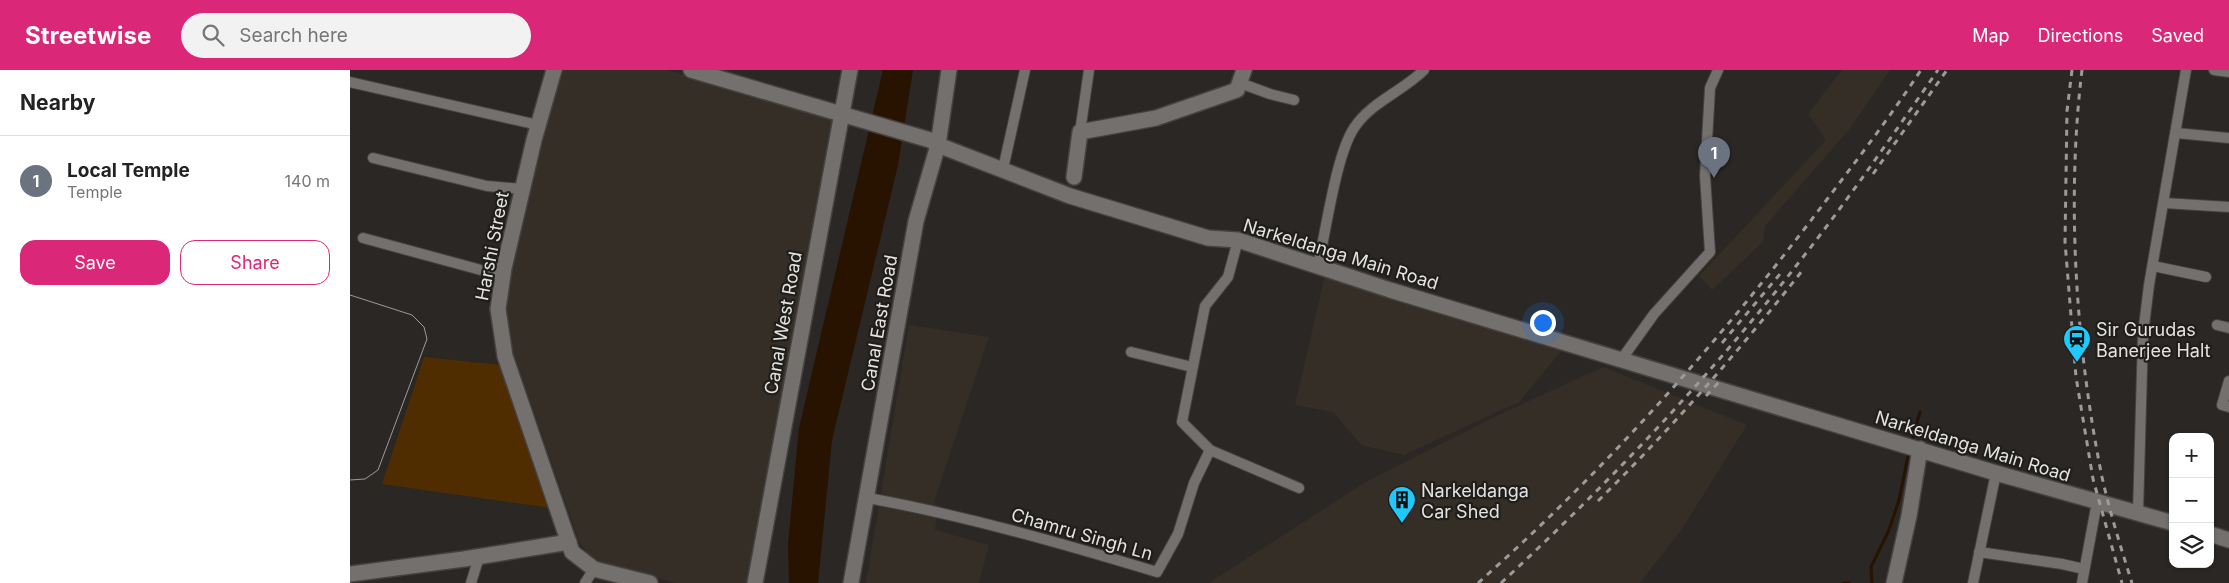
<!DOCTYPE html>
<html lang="en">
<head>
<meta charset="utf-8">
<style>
  :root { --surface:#fff; --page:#f2f2f2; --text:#222; --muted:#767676; --line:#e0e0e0; --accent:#db2777 }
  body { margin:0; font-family:Inter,sans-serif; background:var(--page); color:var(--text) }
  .controls { position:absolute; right:15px; bottom:15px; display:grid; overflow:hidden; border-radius:10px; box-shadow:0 1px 4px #0004 }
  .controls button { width:45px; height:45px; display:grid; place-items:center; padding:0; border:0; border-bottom:1px solid var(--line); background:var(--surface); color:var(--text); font:25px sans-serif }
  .you { position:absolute; left:1192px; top:252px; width:18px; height:18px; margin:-12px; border:4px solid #fff; border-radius:50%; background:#1a73e8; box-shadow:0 0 0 8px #1a73e833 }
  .badge { display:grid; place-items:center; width:32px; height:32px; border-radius:50%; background:var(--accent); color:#fff; font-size:16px; font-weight:700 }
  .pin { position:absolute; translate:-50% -41px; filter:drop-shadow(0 1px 2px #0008) }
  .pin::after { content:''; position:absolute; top:26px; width:18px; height:15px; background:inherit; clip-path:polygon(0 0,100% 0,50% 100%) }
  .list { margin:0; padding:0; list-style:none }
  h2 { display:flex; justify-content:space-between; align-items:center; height:65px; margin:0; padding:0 20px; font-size:21px }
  h2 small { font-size:16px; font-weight:400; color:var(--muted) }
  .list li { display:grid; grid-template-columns:32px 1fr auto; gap:15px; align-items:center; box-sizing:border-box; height:90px; padding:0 20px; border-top:1px solid var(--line) }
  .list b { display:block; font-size:19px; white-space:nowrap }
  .list p { margin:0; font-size:16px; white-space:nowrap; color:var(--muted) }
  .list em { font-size:16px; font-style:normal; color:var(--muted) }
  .actions { display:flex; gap:10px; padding:15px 20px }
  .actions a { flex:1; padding:11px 0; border:1px solid var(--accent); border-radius:15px; text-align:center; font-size:18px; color:var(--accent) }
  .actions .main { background:var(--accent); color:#fff }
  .icon { flex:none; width:28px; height:28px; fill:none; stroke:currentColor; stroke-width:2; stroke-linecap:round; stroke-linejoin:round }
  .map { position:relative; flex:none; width:1879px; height:513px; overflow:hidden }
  header { display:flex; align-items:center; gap:30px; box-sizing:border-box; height:70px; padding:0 25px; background:var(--accent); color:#fff }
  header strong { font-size:24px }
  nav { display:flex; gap:28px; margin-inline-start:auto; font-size:18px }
  .search { width:350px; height:45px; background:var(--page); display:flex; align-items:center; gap:12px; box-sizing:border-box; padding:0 18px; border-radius:28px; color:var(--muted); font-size:19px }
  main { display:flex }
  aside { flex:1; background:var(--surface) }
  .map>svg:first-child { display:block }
  .built { fill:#352e26 }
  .green { fill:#4f2d01 }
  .water { fill:#281200 }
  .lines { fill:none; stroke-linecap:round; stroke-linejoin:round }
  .stream { stroke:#281200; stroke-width:3 }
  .street-casing { stroke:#454341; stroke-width:12 }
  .secondary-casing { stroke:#454341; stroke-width:18 }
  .street { stroke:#73706d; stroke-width:10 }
  .secondary { stroke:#73706d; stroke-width:15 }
  .tram { stroke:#9d9b99; stroke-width:1 }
  .rail { stroke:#9d9b99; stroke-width:3; stroke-dasharray:6 6; stroke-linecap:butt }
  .labels { text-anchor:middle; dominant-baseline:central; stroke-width:4.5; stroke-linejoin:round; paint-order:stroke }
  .street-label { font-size:18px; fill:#e5e3e1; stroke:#201e1b }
  .poi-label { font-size:18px; fill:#e5e3e1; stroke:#201e1b; text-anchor:start }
</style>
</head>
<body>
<header>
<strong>Streetwise</strong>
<div class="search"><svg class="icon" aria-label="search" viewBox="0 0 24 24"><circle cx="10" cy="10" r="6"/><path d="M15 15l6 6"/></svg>Search here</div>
<nav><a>Map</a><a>Directions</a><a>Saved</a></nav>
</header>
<main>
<aside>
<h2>Nearby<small></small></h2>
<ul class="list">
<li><span class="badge" style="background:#6b7280">1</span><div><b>Local Temple</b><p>Temple</p></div><em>140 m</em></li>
</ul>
<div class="actions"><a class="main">Save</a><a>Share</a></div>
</aside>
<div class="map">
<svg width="1879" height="513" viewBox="0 0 1879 513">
  <rect width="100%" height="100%" fill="#2a2725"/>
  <g class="built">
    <path d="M 212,0 L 317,0 L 483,47 L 400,513 L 325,513 L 242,490 L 229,471 L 164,284 L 157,241 L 159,200 Z"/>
    <path d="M 1492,0 L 1540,0 L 1498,61 L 1415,156 L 1413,172 L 1362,220 L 1349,206 L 1476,70 L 1458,44 Z"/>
    <path d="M 975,205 L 1213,279 L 1169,332 L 1054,385 L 1011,375 L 983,342 L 945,335 Z"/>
    <path d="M 559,255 L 639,267 L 584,432 L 588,436 L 585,460 L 639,475 L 629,513 L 516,513 Z"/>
    <path d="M 1253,297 L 1397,355 L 1332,459 L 1290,513 L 859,513 L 1014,413 L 1142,348 Z"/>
  </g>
  <path class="green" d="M 74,287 L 151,295 L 201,438 L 32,414 Z"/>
  <path class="water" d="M 533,0 L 563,0 L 548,95 L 482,370 L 468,513 L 439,513 L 438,474 L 449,358 Z"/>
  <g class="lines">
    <g class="stream">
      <path d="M 1561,373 L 1570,342"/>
      <path d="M 1494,513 L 1499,513"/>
      <path d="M 1522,513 L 1521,497 L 1539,460 L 1549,430 L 1559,381"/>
    </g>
    <defs>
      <g id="street">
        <path d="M 1864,0 L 1879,2"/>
        <path d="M 0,12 L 188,55"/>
        <path d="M 890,13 L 920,24 L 944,30"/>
        <path d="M 730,62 L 739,0"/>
        <path d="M 1826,63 L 1879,68"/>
        <path d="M 23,88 L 137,116 L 172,119"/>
        <path d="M 653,99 L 675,0"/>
        <path d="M 1814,133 L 1879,137"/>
        <path d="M 13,168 L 153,206"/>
        <path d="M 888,170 L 878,207 L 855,236 L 832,352 L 860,380 L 949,418"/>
        <path d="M 968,195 C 976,161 986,85 1004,58 C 1021,32 1053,21 1074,0"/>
        <path d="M 1803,196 L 1856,207"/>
        <path d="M 1867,255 L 1879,258"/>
        <path d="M 781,282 L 842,297"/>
        <path d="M 1271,290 L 1304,244 L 1360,182 L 1355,106 L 1360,18 L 1368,0"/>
        <path d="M 1879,311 L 1872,335 L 1879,337"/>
        <path d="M 518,428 C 616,446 711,473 807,502 L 828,464 L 844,413 L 860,380"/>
        <path d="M 1788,443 L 1793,264 L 1799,215 L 1836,0"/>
        <path d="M 1629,482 L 1712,494 L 1734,499"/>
        <path d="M 121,513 L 129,487"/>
        <path d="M 235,513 L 244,499"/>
        <path d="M 1623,513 L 1646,403"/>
        <path d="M 1732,513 L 1747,432"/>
      </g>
      <g id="secondary">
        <path d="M 204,0 L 184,70 L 154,198 L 148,239 L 155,286 L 222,482 L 244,499 L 300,513"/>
        <path d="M 341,0 L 580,70 L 588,75 L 720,126 L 858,168 L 888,170 L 1040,220 L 1646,403 L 1823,453"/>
        <path d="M 724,107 L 730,62 L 806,48 L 887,20 L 894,0"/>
        <path d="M 1860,464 L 1879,470"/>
        <path d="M 0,504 L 114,489 L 219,472"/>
        <path d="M 405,513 L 500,0"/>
        <path d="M 501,513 L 566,151 L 588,75 L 599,0"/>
        <path d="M 1544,513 L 1559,446 L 1570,379"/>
      </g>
    </defs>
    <use href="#street" class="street-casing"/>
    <use href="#secondary" class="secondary-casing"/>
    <use href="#street" class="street"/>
    <use href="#secondary" class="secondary"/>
    <path class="tram" d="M 0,225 L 62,245 L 74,257 L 77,269 L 28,400 L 15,409 L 0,410"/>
    <g class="rail">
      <path d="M 1722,0 L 1717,41 L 1715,172 L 1726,307 L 1743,409 L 1772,513"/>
      <path d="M 1732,0 C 1716,131 1726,279 1752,407 C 1760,443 1771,478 1782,513"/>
      <path d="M 1523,104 L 1597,0"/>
      <path d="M 1372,273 L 1430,204"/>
      <path d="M 1356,326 L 1369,312"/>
      <path d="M 1248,431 C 1321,359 1389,281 1452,201"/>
      <path d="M 1128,513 C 1259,397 1373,267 1478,128 C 1510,86 1542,44 1571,0"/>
      <path d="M 1151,513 C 1257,415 1357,310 1446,196 C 1496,133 1542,66 1588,0"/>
    </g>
  </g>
  <defs>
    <symbol id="station-pin" viewBox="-11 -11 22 30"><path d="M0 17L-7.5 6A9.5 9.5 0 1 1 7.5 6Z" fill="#20c9fd" stroke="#201e1b"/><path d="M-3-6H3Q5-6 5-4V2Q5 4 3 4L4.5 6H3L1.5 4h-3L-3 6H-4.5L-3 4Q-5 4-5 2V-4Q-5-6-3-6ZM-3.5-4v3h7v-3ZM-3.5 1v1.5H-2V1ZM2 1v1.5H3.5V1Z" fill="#111"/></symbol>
    <symbol id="building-pin" viewBox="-11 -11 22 30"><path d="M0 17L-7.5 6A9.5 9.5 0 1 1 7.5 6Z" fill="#20c9fd" stroke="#201e1b"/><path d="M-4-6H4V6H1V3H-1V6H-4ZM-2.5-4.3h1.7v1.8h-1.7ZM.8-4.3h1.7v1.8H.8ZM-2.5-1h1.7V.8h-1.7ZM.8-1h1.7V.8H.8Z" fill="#111"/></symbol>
  </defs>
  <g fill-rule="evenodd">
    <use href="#station-pin" x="1711" y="253" width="32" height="43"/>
    <use href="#building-pin" x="1036" y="414" width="32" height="43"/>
  </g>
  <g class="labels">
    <g class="street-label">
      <text transform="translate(142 176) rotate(-79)">Harshi Street</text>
      <text transform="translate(991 184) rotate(17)">Narkeldanga Main Road</text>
      <text transform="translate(433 253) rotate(-80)">Canal West Road</text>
      <text transform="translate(529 253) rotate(-80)">Canal East Road</text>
      <text transform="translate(1623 376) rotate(17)">Narkeldanga Main Road</text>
      <text transform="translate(732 464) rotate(16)">Chamru Singh Ln</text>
    </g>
    <g class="poi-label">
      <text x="1746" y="259">Sir Gurudas<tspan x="1746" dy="21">Banerjee Halt</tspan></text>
      <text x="1071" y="420">Narkeldanga<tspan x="1071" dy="21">Car Shed</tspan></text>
    </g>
  </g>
</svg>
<div class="controls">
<button>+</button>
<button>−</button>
<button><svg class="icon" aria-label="layers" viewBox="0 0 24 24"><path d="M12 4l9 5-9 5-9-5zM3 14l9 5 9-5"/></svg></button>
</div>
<div class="you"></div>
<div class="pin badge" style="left:1364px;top:108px;background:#6b7280">1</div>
</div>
</main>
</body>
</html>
